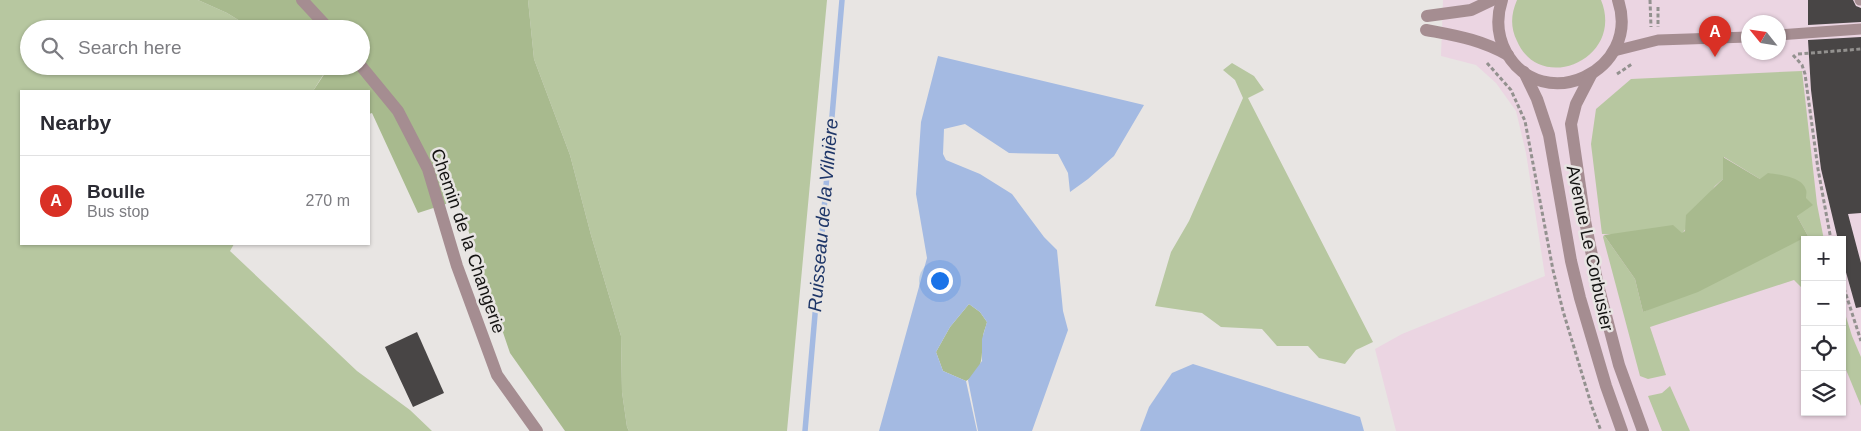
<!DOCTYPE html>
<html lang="en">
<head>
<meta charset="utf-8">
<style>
  :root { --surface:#fff; --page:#f7f7f7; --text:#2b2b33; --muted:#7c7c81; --line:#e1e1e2; --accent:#d93025 }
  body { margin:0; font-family:Helvetica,sans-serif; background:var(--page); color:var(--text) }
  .controls { position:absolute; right:15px; bottom:15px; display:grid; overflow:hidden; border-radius:0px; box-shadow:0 1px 4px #0004 }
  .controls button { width:45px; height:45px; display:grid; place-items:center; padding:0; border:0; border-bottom:1px solid var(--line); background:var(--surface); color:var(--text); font:25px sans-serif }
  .compass { position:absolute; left:1741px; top:15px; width:45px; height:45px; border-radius:50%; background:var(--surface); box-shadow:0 1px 4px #0004; rotate:300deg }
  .you { position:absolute; left:939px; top:280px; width:18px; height:18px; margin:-12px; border:4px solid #fff; border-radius:50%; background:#1a73e8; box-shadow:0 0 0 8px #1a73e833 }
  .badge { display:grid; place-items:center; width:32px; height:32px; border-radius:50%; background:var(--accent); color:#fff; font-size:16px; font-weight:700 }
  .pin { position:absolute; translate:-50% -41px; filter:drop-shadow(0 1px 2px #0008) }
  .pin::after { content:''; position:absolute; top:26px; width:18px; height:15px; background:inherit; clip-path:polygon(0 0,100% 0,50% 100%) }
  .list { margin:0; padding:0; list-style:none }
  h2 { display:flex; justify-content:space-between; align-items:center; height:65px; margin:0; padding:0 20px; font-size:21px }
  h2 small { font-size:16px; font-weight:400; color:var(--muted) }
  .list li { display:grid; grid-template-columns:32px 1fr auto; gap:15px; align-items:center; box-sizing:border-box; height:90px; padding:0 20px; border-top:1px solid var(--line) }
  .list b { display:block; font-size:19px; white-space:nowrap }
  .list p { margin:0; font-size:16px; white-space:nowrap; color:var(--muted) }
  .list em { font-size:16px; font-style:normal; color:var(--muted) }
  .icon { flex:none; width:28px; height:28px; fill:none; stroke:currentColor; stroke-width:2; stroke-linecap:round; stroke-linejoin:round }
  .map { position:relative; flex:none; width:1861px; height:431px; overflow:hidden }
  .search { position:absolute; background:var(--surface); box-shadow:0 1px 4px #0004; left:20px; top:20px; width:350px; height:55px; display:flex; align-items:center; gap:12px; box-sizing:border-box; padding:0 18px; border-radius:28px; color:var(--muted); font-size:19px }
  .panel { position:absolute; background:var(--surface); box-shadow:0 1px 4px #0004; left:20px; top:90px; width:350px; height:155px; border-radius:0px }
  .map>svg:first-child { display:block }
  .commercial { fill:#ebd5e2; fill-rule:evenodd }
  .green { fill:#b7c7a0 }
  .forest { fill:#a8ba8e }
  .water { fill:#a4bae2 }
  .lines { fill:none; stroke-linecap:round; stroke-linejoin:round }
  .stream { stroke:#a4bae2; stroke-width:5.5 }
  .building { fill:#484545 }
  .path { stroke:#93918f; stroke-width:3; stroke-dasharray:4 2.5; stroke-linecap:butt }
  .service { stroke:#a58d91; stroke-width:11 }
  .minor { stroke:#a58d91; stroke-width:12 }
  .tertiary { stroke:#a58d91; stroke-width:12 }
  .labels { text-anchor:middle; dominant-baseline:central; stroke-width:5; stroke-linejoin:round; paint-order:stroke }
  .street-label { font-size:18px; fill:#141312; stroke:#e8e5e3 }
  .water-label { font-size:19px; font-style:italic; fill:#1e3668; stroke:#e8e5e3 }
</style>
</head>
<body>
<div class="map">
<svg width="1861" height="431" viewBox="0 0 1861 431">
  <rect width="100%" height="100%" fill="#e8e5e3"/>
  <path class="commercial" d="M 1443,0 L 1861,0 L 1861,431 L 1396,431 L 1375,349 L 1402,334 L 1545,276 L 1526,153 L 1516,111 L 1496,83 L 1476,65 L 1441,56 ZM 1748,22 L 1778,22 L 1778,52 L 1748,52 ZM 1805,240 L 1842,240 L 1842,412 L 1805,412 Z"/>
  <g class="green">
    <path d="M 0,0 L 198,0 L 227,13 L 253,29 L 29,29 L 29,66 L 315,66 L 325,72 L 313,91 L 21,91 L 21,244 L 234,244 L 230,251 L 357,371 L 410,410 L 432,431 L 0,431 Z"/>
    <path d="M 528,0 L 827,0 L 787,431 L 629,431 L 627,427 L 622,392 L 621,336 L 591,235 L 570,155 L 534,59 Z"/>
    <path d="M 1517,0 L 1601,0 C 1625,59 1540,95 1517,41 C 1510,27 1511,14 1517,0 Z"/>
    <path d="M 1232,63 L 1254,76 L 1264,90 L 1248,98 L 1373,342 L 1356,350 L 1345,364 L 1319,358 L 1308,346 L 1277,346 L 1262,329 L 1221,327 L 1202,313 L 1155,306 L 1171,252 L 1189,221 L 1243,98 L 1235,80 L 1223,70 Z"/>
    <path d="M 1802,71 L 1817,204 L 1824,240 L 1805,240 L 1805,291 L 1794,280 L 1650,327 L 1666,375 L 1648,379 L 1640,376 L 1603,237 L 1604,235 L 1635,279 L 1643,312 L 1808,236 L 1797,216 L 1760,179 L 1724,157 L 1723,179 L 1715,186 L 1682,234 L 1602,234 L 1591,144 L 1596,109 L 1631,79 Z"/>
    <path d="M 1842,304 L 1852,336 L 1861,357 L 1861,406 L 1842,360 Z"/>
    <path d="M 1670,386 L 1690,431 L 1662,431 L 1648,396 L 1662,393 Z"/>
  </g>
  <g class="forest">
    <path d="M 198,0 L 528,0 L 534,59 L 570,155 L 591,235 L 621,336 L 622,392 L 627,427 L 629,431 L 565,431 L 510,353 L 458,200 L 418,213 L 372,113 L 369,114 L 369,91 L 313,91 L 325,73 L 315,66 L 361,66 L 361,29 L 253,29 L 227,13 Z"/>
    <path d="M 1723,157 L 1760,179 L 1768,173 C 1779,175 1802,176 1806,190 C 1807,192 1806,195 1806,198 L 1813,205 L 1797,216 L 1808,236 L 1698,292 L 1643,312 L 1635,279 L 1604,235 L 1673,225 L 1682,233 L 1685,231 L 1686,215 L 1723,179 Z"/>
    <path d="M 969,304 L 980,312 L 987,322 C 986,327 983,333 983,338 C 981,354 985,371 966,381 L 943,371 L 936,352 L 950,327 Z"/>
  </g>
  <g class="water">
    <path d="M 938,56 L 1144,105 L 1114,156 L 1088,179 L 1070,192 L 1068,173 L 1058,154 L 1009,153 L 965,124 L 944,129 L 943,154 L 946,160 L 980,174 L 1012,194 L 1044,237 L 1057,250 L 1063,311 L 1068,330 L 1032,431 L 978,431 L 968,380 L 982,361 L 982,339 L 987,322 L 980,312 L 969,304 L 950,327 L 936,352 L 943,371 L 966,381 L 977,431 L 879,431 L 927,258 L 916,194 L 921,122 Z"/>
    <path d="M 1193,364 L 1360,417 L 1364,431 L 1140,431 L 1149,407 L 1172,373 Z"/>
  </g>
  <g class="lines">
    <path class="stream" d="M 805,431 L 842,0"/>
  </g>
  <g class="building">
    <path d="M 1808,0 L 1853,0 L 1856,6 L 1861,8 L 1861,22 L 1808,25 Z"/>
    <path d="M 1861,37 L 1861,213 L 1848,214 L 1861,263 L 1861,307 L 1856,308 L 1842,258 L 1842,240 L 1838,240 L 1821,169 L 1811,90 L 1808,40 Z"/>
    <path d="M 417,332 L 444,393 L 413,407 L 385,347 Z"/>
  </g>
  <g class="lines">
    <g class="path">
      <path d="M 1650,0 L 1651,27"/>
      <path d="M 1658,7 L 1658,27"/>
      <path d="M 1798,54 L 1861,49"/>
      <path d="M 1793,55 L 1802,65 L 1805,74 L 1818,169 L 1831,240"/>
      <path d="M 1487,63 L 1511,90 L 1525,121 L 1553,270 L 1563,311 L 1592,407 L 1601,431"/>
      <path d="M 1617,74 L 1632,64"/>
      <path d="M 1842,282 L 1861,341"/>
    </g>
    <g class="service">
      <path d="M 1860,0 L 1861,0"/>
      <path d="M 1778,35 L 1861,29"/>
      <path d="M 1614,51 L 1658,40 L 1748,37"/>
    </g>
    <g class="minor">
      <path d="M 302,0 L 329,29"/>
      <path d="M 1427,16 L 1471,10 L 1492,0"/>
      <path d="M 1426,30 C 1457,36 1479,39 1508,55"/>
      <path d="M 361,66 L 398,111 L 428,169 L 457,266 L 497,375 L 537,431"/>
    </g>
    <g class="tertiary">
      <path d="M 1502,0 C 1496,18 1497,35 1506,52 C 1542,117 1642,71 1618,0"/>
      <path d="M 1524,72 L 1537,99 L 1549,135 L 1571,261 L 1580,298 L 1606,386 L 1622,431"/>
      <path d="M 1591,75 L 1576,104 L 1571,124 L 1585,221 L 1598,285 L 1619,365 L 1643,431"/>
    </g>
  </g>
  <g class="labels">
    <g class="street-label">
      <text transform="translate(468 241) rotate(71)">Chemin de la Changerie</text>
      <text transform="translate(1590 248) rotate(78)">Avenue Le Corbusier</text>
    </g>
    <g class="water-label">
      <text transform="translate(823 215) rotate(-85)">Ruisseau de la Vilnière</text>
    </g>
  </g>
</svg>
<div class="controls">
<button>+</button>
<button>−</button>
<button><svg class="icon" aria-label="locate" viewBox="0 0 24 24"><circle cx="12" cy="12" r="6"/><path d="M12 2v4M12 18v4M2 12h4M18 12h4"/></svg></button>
<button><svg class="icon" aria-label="layers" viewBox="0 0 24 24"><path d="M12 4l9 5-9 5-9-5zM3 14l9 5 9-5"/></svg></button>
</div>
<svg class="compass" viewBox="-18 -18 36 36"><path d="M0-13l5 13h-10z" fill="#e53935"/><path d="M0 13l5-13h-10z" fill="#7c7c81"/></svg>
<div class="you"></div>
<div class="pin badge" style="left:1715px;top:57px">A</div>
<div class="search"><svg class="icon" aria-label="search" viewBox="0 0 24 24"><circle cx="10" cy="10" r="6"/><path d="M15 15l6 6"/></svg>Search here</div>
<section class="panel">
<h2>Nearby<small></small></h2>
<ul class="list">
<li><span class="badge">A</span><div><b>Boulle</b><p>Bus stop</p></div><em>270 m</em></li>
</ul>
</section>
</div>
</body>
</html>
